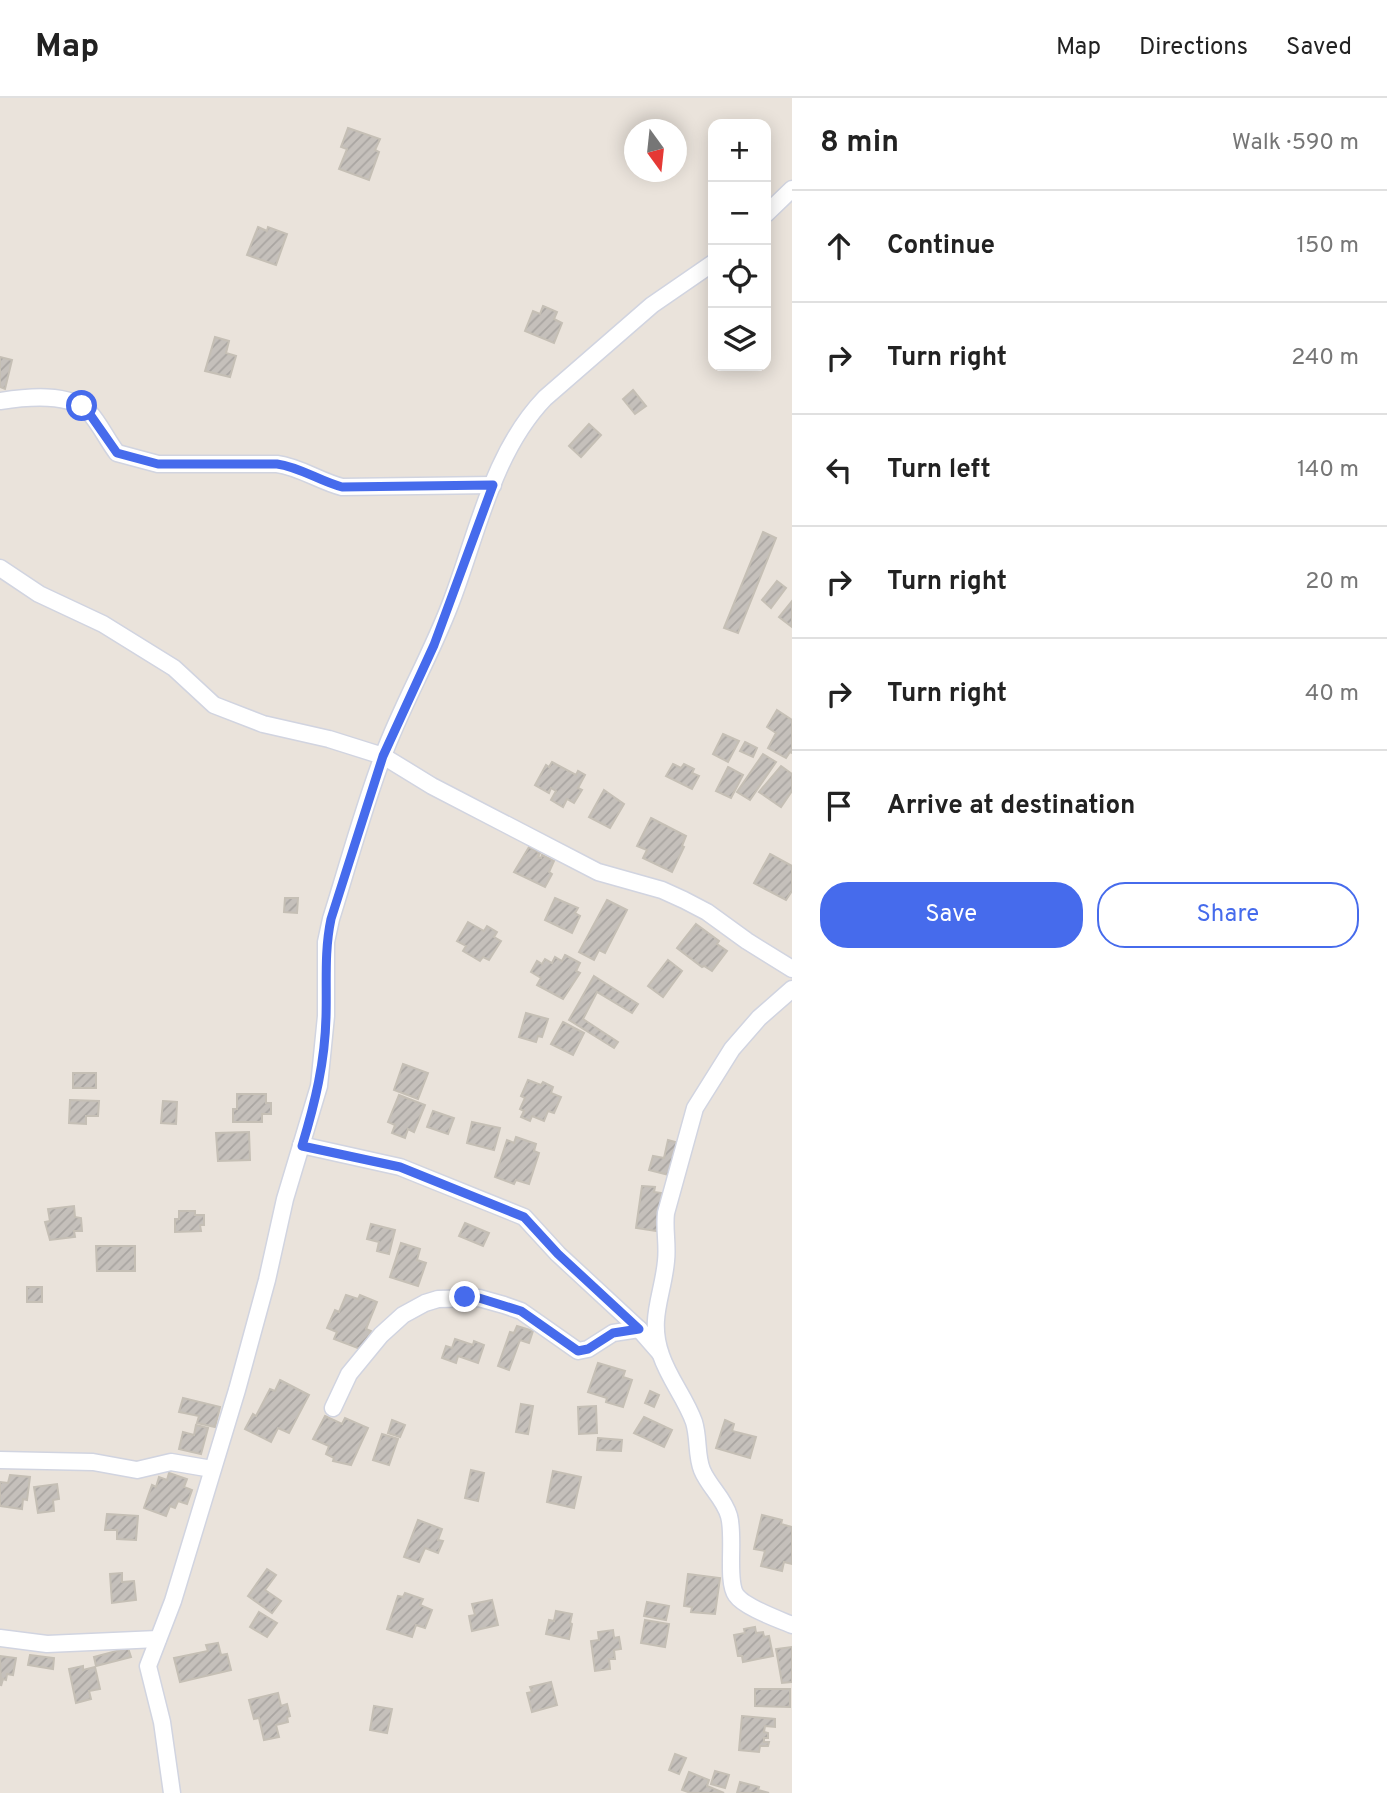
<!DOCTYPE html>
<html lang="en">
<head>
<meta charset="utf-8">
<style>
  :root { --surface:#fff; --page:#f2f2f2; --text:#222; --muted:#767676; --line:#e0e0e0; --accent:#466bec }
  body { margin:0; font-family:Overpass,sans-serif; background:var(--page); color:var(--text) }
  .controls { position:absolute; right:21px; top:21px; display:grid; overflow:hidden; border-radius:14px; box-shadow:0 4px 18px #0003 }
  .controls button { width:63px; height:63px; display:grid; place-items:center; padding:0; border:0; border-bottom:2px solid var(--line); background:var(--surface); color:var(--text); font:35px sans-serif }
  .compass { position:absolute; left:624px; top:21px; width:63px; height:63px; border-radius:50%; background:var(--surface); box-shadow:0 4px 18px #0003; rotate:165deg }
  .stop { position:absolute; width:21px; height:21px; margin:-16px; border:5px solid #466bec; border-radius:50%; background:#fff }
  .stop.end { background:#466bec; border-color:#fff; box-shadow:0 2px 7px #0008 }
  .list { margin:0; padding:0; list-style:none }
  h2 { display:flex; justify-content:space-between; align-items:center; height:91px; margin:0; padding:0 28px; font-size:30px }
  h2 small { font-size:23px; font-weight:400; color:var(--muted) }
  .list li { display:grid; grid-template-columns:46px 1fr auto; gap:21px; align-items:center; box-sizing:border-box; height:112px; padding:0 28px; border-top:2px solid var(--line) }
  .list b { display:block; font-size:26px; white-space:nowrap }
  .list em { font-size:23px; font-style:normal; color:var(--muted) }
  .actions { display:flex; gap:14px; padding:21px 28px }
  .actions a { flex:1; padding:16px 0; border:2px solid var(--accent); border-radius:28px; text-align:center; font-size:24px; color:var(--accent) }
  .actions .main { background:var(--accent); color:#fff }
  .icon { flex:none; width:38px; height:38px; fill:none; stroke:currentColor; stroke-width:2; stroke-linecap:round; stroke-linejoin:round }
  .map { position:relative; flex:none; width:792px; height:1695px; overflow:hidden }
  header { display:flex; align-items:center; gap:42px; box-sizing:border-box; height:98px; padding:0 35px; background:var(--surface); border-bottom:2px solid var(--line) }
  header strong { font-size:33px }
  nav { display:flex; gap:38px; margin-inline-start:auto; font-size:24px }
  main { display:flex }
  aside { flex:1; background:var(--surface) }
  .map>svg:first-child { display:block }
  .building { fill:url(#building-hatch); stroke:#c5bfb5; stroke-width:2 }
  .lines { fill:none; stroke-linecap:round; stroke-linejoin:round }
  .minor-casing { stroke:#d1d4e0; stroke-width:19 }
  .minor { stroke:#fff; stroke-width:16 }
  .route { stroke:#466bec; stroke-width:9 }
</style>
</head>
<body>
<header>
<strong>Map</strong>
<nav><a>Map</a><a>Directions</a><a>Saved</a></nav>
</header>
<main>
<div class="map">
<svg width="792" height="1695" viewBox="0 0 792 1695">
  <defs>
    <pattern id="building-hatch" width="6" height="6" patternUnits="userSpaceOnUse" patternTransform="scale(1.75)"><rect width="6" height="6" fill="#c5c0bb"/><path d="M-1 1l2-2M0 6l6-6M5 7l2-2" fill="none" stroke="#a9a5a1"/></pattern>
  </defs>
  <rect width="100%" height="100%" fill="#eae3db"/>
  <g class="building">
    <path d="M 348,30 L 380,41 L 375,52 L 379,54 L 369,82 L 339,71 L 347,51 L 341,49 Z"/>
    <path d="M 258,129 L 267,133 L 268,129 L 287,136 L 276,167 L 247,157 Z"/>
    <path d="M 543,208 L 557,214 L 554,221 L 562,225 L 554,245 L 525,233 L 533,213 L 540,216 Z"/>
    <path d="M 215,239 L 229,243 L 226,255 L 236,258 L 230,279 L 205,273 Z"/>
    <path d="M 0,259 L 12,262 L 5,291 L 0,289 Z"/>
    <path d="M 633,292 L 646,308 L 635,316 L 623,301 Z"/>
    <path d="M 589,326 L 601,337 L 581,359 L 569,348 Z"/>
    <path d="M 763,434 L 776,440 L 738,535 L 724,530 Z"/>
    <path d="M 777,483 L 786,490 L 771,510 L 762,502 Z"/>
    <path d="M 792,503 L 792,529 L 779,519 Z"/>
    <path d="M 777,612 L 792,622 L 792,655 L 790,654 L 786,660 L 768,650 L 776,635 L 767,629 Z"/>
    <path d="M 723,636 L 739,643 L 728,664 L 713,656 Z"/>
    <path d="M 745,644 L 757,650 L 753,659 L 740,653 Z"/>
    <path d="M 763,656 L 776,664 L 750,702 L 737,694 Z"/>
    <path d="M 552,664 L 576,677 L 578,673 L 585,677 L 578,690 L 582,692 L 574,705 L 567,701 L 563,709 L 551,702 L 556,693 L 551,690 L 549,695 L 535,687 L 546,667 L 549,669 Z"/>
    <path d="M 673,666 L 681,670 L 684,666 L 694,671 L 692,675 L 699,678 L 692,691 L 666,678 Z"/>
    <path d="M 781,668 L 792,676 L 792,693 L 781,709 L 759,694 Z"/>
    <path d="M 728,669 L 743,677 L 731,700 L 716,693 Z"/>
    <path d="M 604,692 L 624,706 L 610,730 L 589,719 Z"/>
    <path d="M 651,720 L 686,738 L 682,748 L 684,749 L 672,774 L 643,760 L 647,752 L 637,748 Z"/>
    <path d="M 529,749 L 540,755 L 538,759 L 541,760 L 542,757 L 554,763 L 549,774 L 552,776 L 545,789 L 514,774 Z"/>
    <path d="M 770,756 L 792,768 L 792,793 L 786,802 L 754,785 Z"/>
    <path d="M 285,800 L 298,800 L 297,815 L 284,814 Z"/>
    <path d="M 555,800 L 578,810 L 575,815 L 580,818 L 572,835 L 545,822 Z"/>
    <path d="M 607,802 L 627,812 L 605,855 L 599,852 L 594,862 L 579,854 Z"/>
    <path d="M 468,824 L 484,833 L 487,828 L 497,834 L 494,839 L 501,843 L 489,862 L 483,859 L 480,863 L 463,853 L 466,848 L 457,843 Z"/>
    <path d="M 696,826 L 719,843 L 717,846 L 727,853 L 712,873 L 704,868 L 702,869 L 677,850 Z"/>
    <path d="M 565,857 L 580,865 L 576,873 L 580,875 L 563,901 L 537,887 L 541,880 L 531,874 L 537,863 L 542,866 L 545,861 L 552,865 L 555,859 L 562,863 Z"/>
    <path d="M 668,862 L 682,873 L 663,899 L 648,888 Z"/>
    <path d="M 594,878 L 638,906 L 632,915 L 597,894 L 583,921 L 618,944 L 614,950 L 569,922 Z"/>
    <path d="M 526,915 L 548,921 L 542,939 L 538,938 L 536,944 L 519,939 Z"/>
    <path d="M 563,924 L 584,935 L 573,957 L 551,946 Z"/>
    <path d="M 403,966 L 428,975 L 418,1001 L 394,992 Z"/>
    <rect x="73" y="975" width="23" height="15"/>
    <path d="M 528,982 L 541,987 L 543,984 L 553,989 L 551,995 L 561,999 L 554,1015 L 548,1013 L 544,1023 L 532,1018 L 530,1023 L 521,1019 L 524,1013 L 520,1011 L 525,1000 L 521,998 Z"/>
    <path d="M 237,996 L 266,996 L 266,1005 L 271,1005 L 271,1016 L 262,1016 L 262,1024 L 233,1024 L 233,1011 L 237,1011 Z"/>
    <path d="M 399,997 L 425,1007 L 414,1034 L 408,1031 L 405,1040 L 392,1035 L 395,1027 L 388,1024 Z"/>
    <path d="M 70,1002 L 99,1003 L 98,1018 L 86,1018 L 86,1026 L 69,1025 Z"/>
    <path d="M 163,1003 L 177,1004 L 176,1026 L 161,1025 Z"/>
    <path d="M 433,1013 L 454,1020 L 448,1036 L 427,1029 Z"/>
    <path d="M 472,1024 L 500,1030 L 494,1052 L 467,1045 Z"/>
    <path d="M 249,1034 L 250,1062 L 218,1063 L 216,1035 Z"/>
    <path d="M 516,1039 L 536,1046 L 534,1053 L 539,1055 L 529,1086 L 516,1082 L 514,1086 L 495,1079 L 507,1042 L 514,1045 Z"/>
    <path d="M 668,1042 L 682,1046 L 673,1078 L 649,1072 L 653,1058 L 664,1060 Z"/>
    <path d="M 642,1088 L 655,1089 L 654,1094 L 662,1095 L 657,1133 L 636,1130 Z"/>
    <path d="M 74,1108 L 75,1119 L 81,1120 L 82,1133 L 74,1133 L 75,1139 L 50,1142 L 45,1124 L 50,1123 L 48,1111 Z"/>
    <path d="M 179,1113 L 195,1113 L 195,1117 L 204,1117 L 204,1127 L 200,1127 L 201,1133 L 175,1134 L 175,1121 L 179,1121 Z"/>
    <path d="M 465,1125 L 489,1135 L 483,1148 L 459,1138 Z"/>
    <path d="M 371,1126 L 395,1132 L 389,1156 L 377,1153 L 379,1144 L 367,1141 Z"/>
    <path d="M 401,1145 L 420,1151 L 417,1162 L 426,1165 L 418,1188 L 390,1179 Z"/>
    <path d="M 96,1148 L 135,1148 L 135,1173 L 97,1173 Z"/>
    <rect x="27" y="1189" width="15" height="15"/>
    <path d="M 346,1197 L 358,1201 L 360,1197 L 377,1204 L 366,1231 L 371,1233 L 363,1252 L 334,1241 L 337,1234 L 327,1230 L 335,1212 L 339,1214 Z"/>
    <path d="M 517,1228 L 533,1233 L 529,1245 L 520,1242 L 509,1272 L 498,1268 L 510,1234 L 514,1235 Z"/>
    <path d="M 455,1241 L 473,1247 L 474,1243 L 484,1247 L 478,1265 L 458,1258 L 456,1265 L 442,1260 L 446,1248 L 452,1250 Z"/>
    <path d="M 598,1265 L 625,1273 L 623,1279 L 632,1282 L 623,1309 L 606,1304 L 607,1300 L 588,1294 Z"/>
    <path d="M 280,1282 L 309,1297 L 289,1335 L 278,1330 L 271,1344 L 245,1331 L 253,1316 L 256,1318 L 270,1291 L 275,1293 Z"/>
    <path d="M 650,1293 L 659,1297 L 654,1309 L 645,1305 Z"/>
    <path d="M 183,1300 L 220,1309 L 215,1329 L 197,1325 L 199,1318 L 179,1314 Z"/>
    <path d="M 521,1306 L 533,1308 L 528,1336 L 516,1334 Z"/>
    <path d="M 596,1308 L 597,1335 L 579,1336 L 578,1309 Z"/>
    <path d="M 325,1318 L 342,1326 L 345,1320 L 368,1330 L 351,1367 L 333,1363 L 334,1360 L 326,1356 L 329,1348 L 313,1341 Z"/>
    <path d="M 644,1319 L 672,1332 L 664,1349 L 634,1335 Z"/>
    <path d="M 392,1322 L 405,1327 L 400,1339 L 388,1335 Z"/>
    <path d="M 725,1322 L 734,1326 L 732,1333 L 756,1339 L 750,1360 L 716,1350 Z"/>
    <path d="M 196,1327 L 208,1330 L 201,1356 L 179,1351 L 183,1334 L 194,1337 Z"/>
    <path d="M 382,1336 L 398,1341 L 389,1367 L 373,1362 Z"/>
    <path d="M 598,1340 L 622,1342 L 621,1353 L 597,1352 Z"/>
    <path d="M 471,1372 L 484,1375 L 478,1403 L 465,1400 Z"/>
    <path d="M 553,1373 L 581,1379 L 574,1410 L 547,1404 Z"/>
    <path d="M 169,1375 L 187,1381 L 184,1389 L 192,1392 L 187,1406 L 178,1403 L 175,1410 L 170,1408 L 166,1418 L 144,1410 L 152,1387 L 156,1389 L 159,1379 L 167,1382 Z"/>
    <path d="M 10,1377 L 30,1379 L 27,1402 L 23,1401 L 22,1411 L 0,1408 L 0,1384 L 8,1385 Z"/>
    <path d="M 57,1386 L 59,1401 L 53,1402 L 54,1413 L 38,1415 L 34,1389 Z"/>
    <path d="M 107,1416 L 138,1418 L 136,1442 L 117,1441 L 117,1432 L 105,1432 Z"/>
    <path d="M 762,1417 L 782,1422 L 781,1426 L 792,1429 L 792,1466 L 784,1464 L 782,1473 L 761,1468 L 765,1453 L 754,1451 Z"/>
    <path d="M 418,1422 L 442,1431 L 438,1442 L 443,1443 L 438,1455 L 425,1450 L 419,1464 L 404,1459 Z"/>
    <path d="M 267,1471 L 276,1477 L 265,1492 L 281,1503 L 272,1515 L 248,1498 Z"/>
    <path d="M 122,1475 L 122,1484 L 134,1483 L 136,1502 L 112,1505 L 110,1476 Z"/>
    <path d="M 688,1476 L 720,1480 L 715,1516 L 691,1514 L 692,1509 L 684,1508 Z"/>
    <path d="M 405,1495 L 423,1501 L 420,1507 L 432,1512 L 425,1530 L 416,1527 L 412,1539 L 387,1531 L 398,1498 L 403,1499 Z"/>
    <path d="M 492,1502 L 498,1527 L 472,1533 L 469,1518 L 475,1517 L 472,1506 Z"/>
    <path d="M 647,1504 L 669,1508 L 666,1522 L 644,1518 Z"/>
    <path d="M 556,1513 L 572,1516 L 570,1525 L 572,1526 L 569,1541 L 546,1536 L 549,1522 L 554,1523 Z"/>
    <path d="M 259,1514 L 277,1525 L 267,1539 L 250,1529 Z"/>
    <path d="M 645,1522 L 669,1526 L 665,1549 L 641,1545 Z"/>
    <path d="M 755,1529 L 756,1535 L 763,1534 L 764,1539 L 769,1538 L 773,1558 L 743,1564 L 742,1558 L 738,1558 L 734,1537 L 745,1535 L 744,1531 Z"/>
    <path d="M 613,1532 L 614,1540 L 619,1539 L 621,1551 L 614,1552 L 615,1561 L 609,1561 L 610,1571 L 595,1573 L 591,1543 L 599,1542 L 598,1534 Z"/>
    <path d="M 218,1545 L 221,1557 L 227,1556 L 231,1572 L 180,1584 L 174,1560 L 208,1553 L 206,1547 Z"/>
    <path d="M 792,1549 L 792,1584 L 782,1585 L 776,1551 Z"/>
    <path d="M 128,1550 L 131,1559 L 96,1568 L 94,1559 Z"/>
    <path d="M 30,1557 L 54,1560 L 53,1571 L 28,1567 Z"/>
    <path d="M 0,1558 L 16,1560 L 13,1577 L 7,1576 L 6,1582 L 3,1581 L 1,1588 Z"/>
    <path d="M 83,1568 L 83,1572 L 95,1569 L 100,1591 L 89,1593 L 91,1601 L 76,1605 L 69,1571 Z"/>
    <path d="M 551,1584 L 557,1607 L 532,1614 L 527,1595 L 532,1594 L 530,1589 Z"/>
    <path d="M 755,1591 L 790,1591 L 790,1609 L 755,1608 Z"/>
    <path d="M 278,1595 L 281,1608 L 287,1606 L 290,1618 L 287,1619 L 288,1624 L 276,1627 L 279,1639 L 264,1642 L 259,1620 L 254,1621 L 249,1602 Z"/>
    <path d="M 374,1608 L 392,1611 L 387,1635 L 370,1632 Z"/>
    <path d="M 742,1618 L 775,1621 L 775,1629 L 765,1628 L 764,1634 L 768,1635 L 768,1640 L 764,1640 L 764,1644 L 769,1644 L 768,1648 L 760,1648 L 759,1654 L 739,1652 Z"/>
    <path d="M 675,1656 L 686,1660 L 679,1676 L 669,1672 Z"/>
    <path d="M 715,1673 L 729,1677 L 725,1690 L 711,1686 Z"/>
    <path d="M 689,1674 L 709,1682 L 707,1688 L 724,1695 L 691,1695 L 682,1692 Z"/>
    <path d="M 740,1684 L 759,1689 L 758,1692 L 769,1695 L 737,1695 Z"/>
  </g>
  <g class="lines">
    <defs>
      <g id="minor">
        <path d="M 766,116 L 792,91"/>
        <path d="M 0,303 C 26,299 69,294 89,314 C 100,326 107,342 117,355 L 158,366 L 277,366 C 300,369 319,383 342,389 L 493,387"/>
        <path d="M 0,470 L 39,496 L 103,526 L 174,570 L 214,607 L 263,626 L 329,641 L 383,658 L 432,688 L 598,774 L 662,792 L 684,802 L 707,814 L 747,843 L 792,871"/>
        <path d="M 792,891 L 759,920 L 732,951 L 695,1010 L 666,1115 C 664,1131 668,1147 666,1163 C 663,1197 648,1221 661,1257 C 669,1281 686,1301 694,1324 C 699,1340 696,1357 702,1372 C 709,1389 724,1400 729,1418 C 735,1439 726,1483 736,1497 C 744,1509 778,1521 792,1527"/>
        <path d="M 301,1047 L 400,1069 L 524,1119 L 558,1156 L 639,1231 L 660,1255"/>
        <path d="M 333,1310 L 349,1276 L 381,1237 L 403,1217 L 425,1205 L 438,1201 L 479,1200 L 504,1207 L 521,1213 L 578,1253 L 588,1251 L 613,1235 L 639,1231"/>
        <path d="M 0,1362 L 93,1364 L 137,1372 L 171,1364 L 212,1371"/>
        <path d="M 0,1540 L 47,1546 L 158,1541"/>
        <path d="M 172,1695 L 162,1624 L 148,1568 L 173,1503 L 237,1292 L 267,1182 L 285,1101 L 319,988 L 326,918 L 326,844 L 331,821 C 348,767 363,711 383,658 C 402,607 430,559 450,507 C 477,438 492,355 545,300 L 652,207 L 713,165"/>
      </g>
    </defs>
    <use href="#minor" class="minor-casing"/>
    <use href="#minor" class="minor"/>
  </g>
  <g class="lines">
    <path class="route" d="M 82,308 L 89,315 L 117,355 L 158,366 L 277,366 C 300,369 319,383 342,389 L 493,387 L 434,547 L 383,658 L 331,821 C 324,854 327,886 326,919 C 325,964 315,1005 302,1048 L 400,1069 L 524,1119 L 558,1156 L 639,1231 L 613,1235 L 588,1251 L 578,1253 L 521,1213 L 479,1200 L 465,1199"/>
  </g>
</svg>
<div class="controls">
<button>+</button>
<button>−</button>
<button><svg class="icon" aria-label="locate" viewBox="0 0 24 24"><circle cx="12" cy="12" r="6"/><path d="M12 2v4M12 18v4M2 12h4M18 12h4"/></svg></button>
<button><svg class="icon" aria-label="layers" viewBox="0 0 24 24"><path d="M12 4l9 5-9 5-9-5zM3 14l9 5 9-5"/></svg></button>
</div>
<svg class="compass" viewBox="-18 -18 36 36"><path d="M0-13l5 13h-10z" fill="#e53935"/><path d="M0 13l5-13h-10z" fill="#767676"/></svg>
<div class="stop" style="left:82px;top:308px"></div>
<div class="stop end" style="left:465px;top:1199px"></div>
</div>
<aside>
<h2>8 min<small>Walk · 590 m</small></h2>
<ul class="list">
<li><svg class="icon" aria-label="ahead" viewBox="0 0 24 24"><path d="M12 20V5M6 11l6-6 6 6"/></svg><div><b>Continue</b></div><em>150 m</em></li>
<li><svg class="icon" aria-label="right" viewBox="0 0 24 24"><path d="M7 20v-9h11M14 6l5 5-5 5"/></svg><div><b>Turn right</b></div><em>240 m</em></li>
<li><svg class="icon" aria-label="left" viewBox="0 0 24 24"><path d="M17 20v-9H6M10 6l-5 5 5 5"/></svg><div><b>Turn left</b></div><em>140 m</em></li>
<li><svg class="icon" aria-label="right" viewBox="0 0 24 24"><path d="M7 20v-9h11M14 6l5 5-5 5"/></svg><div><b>Turn right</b></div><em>20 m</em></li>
<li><svg class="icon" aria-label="right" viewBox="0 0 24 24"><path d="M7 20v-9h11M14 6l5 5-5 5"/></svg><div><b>Turn right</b></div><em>40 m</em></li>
<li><svg class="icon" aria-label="arrive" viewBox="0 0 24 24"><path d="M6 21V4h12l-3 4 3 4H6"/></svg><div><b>Arrive at destination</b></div></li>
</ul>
<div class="actions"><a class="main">Save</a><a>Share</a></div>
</aside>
</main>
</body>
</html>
